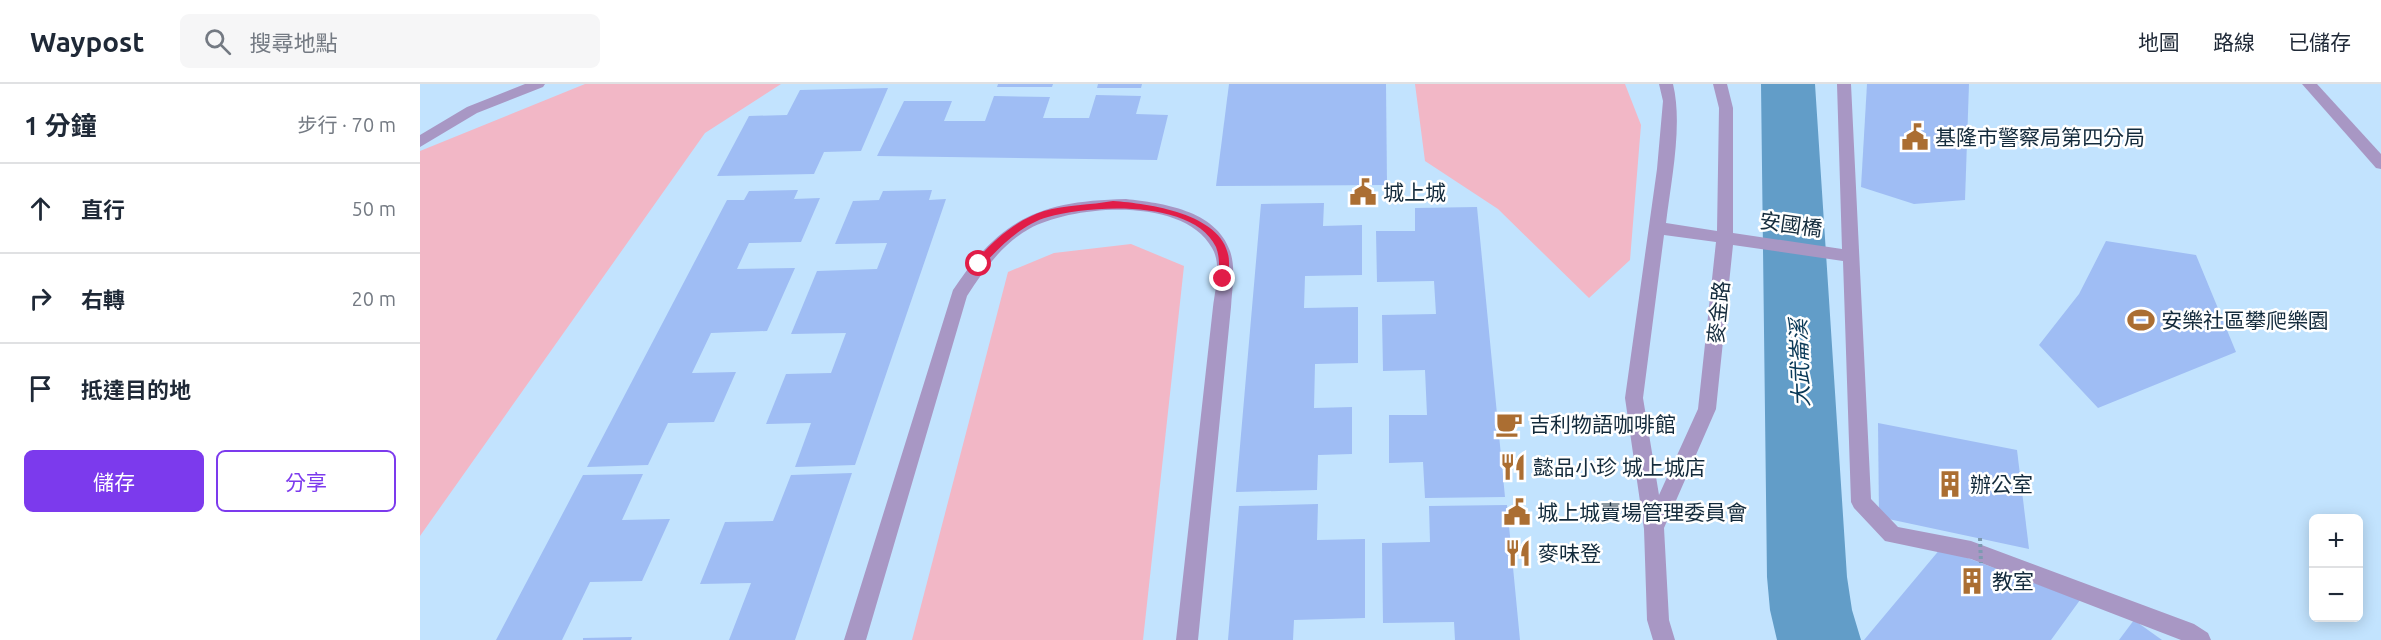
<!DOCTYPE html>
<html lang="zh-TW">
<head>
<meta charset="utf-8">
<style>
  :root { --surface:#fff; --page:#f6f6f7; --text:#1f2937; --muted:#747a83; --line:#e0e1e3; --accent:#7c3aed }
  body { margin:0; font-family:Ubuntu,"Noto Sans TC",sans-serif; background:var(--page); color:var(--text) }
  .controls { position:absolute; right:18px; bottom:18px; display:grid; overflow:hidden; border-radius:9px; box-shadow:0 3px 15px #0003 }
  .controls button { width:54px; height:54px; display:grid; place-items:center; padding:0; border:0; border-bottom:2px solid var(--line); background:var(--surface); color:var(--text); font:30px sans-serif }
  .stop { position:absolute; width:18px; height:18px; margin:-14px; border:4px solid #e11d48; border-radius:50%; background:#fff }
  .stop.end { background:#e11d48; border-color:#fff; box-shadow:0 2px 6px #0008 }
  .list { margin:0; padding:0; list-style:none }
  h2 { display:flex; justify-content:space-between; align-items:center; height:78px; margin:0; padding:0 24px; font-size:26px }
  h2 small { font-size:20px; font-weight:400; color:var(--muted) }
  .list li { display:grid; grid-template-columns:39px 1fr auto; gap:18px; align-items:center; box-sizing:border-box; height:90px; padding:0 24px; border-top:2px solid var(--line) }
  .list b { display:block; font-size:22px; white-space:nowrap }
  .list em { font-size:20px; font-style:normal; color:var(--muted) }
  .actions { display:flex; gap:12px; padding:18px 24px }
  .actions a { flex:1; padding:14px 0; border:2px solid var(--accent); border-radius:9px; text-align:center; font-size:21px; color:var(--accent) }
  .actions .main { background:var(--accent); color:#fff }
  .icon { flex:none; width:33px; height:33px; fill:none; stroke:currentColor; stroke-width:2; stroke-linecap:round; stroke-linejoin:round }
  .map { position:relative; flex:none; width:1961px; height:556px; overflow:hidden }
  header { display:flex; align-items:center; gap:36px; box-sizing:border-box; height:84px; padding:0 30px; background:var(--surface); border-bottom:2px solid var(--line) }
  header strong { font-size:28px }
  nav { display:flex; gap:33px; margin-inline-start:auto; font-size:21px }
  .search { width:420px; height:54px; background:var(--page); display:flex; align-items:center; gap:15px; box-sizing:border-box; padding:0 21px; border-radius:9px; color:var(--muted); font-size:22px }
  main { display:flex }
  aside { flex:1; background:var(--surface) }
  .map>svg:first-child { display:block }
  .green { fill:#f2b7c6 }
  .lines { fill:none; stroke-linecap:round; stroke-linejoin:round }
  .river { fill:#629dc8; fill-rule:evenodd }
  .building { fill:#9fbdf4 }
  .minor { fill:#a897c4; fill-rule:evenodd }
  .path-bridge { stroke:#7d9ab1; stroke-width:4; stroke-dasharray:3 3; stroke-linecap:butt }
  .route { fill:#e11d48 }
  .labels { text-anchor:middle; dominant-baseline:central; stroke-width:5; stroke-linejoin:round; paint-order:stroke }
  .poi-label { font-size:21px; fill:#142b3c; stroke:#fff; text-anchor:start }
  .street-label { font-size:21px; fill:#142b3c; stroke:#fff }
  .water-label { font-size:22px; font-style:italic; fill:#0a3957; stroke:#fff }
</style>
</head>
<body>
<header>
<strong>Waypost</strong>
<div class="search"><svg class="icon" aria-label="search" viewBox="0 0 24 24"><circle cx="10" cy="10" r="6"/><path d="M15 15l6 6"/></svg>搜尋地點</div>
<nav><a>地圖</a><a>路線</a><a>已儲存</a></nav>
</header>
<main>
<aside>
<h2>1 分鐘<small>步行 · 70 m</small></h2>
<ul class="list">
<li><svg class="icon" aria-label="ahead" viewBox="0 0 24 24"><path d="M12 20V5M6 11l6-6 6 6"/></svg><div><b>直行</b></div><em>50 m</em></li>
<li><svg class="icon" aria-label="right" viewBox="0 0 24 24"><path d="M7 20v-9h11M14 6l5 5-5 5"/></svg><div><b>右轉</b></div><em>20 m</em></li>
<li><svg class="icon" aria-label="arrive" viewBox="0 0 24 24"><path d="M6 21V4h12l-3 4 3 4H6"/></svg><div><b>抵達目的地</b></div></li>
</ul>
<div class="actions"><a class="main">儲存</a><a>分享</a></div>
</aside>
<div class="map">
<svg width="1961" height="556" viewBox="0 0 1961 556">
  <rect width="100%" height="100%" fill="#c2e3fe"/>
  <g class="green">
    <path d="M 165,0 L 361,0 L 285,49 L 0,452 L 0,67 Z"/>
    <path d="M 995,0 L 1205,0 L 1221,41 L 1210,176 L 1169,214 L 1078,125 L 1005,77 Z"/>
    <path d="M 711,160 L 764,182 L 723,556 L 492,556 L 588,188 L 634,169 Z"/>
  </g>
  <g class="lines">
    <path class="river" d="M 1341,0 L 1395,0 L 1427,493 L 1432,526 L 1441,556 L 1357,556 L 1350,526 L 1347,493 Z"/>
  </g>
  <g class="building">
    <path d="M 578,0 L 633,0 L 632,3 L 577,3 Z"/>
    <path d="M 678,0 L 722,0 L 721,4 L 677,4 Z"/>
    <path d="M 809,0 L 966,0 L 967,101 L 796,102 Z"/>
    <path d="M 1447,0 L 1549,0 L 1545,116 L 1494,120 L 1441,103 Z"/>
    <path d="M 468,4 L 441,67 L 404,68 L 394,90 L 297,92 L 329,32 L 367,31 L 380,6 Z"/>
    <path d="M 676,11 L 721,12 L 716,30 L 748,31 L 737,76 L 457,72 L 484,17 L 532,17 L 524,37 L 565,37 L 574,12 L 630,13 L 623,34 L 669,34 Z"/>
    <path d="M 378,106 L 374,115 L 400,114 L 381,158 L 329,159 L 317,185 L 375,184 L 347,247 L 291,249 L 272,289 L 316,288 L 294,338 L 248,339 L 228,381 L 167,383 L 307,116 L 324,116 L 329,107 Z"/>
    <path d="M 512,106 L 509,116 L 526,115 L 435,381 L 375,383 L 391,339 L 346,340 L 366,290 L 411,289 L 426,249 L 371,250 L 397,187 L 457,185 L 467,159 L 415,160 L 433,117 L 459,116 L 463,107 Z"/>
    <path d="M 904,119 L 903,142 L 942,141 L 942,191 L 885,192 L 884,224 L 938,223 L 938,279 L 895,280 L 894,324 L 932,323 L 932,370 L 898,371 L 897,406 L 816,408 L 841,120 Z"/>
    <path d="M 1057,123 L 1085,413 L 1005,414 L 1003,378 L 969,379 L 969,331 L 1007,331 L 1005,286 L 963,287 L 962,231 L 1016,230 L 1014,197 L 957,198 L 956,147 L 995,147 L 995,124 Z"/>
    <path d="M 1686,157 L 1776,171 L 1816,268 L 1678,324 L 1619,261 L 1659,210 Z"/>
    <path d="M 1458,339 L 1597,366 L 1609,465 L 1459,433 Z"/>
    <path d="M 432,389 L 375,556 L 309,556 L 331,499 L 280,500 L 305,438 L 353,437 L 371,391 Z"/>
    <path d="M 223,390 L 202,436 L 250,435 L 222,497 L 170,498 L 142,556 L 76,556 L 163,391 Z"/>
    <path d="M 898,420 L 897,456 L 945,455 L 945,534 L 874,536 L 873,556 L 808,556 L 819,422 Z"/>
    <path d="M 1087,421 L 1100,556 L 1035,556 L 1034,538 L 963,539 L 962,459 L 1010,458 L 1009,422 Z"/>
    <path d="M 1521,464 L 1561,479 L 1660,516 L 1631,556 L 1444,556 Z"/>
    <path d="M 1714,536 L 1742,556 L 1699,556 Z"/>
    <path d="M 212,553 L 211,556 L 163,556 L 163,554 Z"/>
  </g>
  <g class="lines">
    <g class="minor">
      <path d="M 105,0 L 125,0 L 123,3 L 57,29 L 0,63 L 0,51 L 47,23 Z"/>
      <path d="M 1239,0 L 1253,0 C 1263,41 1251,97 1246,139 L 1297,147 L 1299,24 L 1293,0 L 1307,0 L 1313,24 L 1313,149 L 1422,165 L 1417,0 L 1431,0 L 1451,415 L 1478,443 L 1551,457 L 1774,540 L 1788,549 L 1791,556 L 1761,556 L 1551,475 L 1465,457 L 1434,424 L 1431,418 L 1423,177 L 1313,161 L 1296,325 L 1244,444 L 1249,536 L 1255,556 L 1233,556 L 1227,536 L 1224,445 L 1205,314 L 1237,85 L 1243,17 ZM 1244,151 L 1296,158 L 1278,325 L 1239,411 L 1223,314 Z"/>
      <path d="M 1882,0 L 1897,0 L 1961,70 L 1961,85 L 1956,84 Z"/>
      <path d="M 706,115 C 742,119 796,126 810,167 C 816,184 812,205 811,223 L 778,556 L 756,556 L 793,223 C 795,206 802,180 792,164 C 763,112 653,121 609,145 C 582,160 563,187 547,212 L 446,556 L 424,556 L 533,206 C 581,134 620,117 706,115 Z"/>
    </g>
    <path class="path-bridge" d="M 1560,454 L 1561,479"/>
  </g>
  <path class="route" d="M 693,117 C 735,120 827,133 806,197 L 800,197 L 799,195 C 799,184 800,173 796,163 C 773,115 670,121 628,133 C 602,140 580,163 562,182 L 556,182 L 554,180 C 570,158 598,135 624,127 C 645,121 671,121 693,117 Z"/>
  <defs>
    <symbol id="civic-bare" viewBox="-9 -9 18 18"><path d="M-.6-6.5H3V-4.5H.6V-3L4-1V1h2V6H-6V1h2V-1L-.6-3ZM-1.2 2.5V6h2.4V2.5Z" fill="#ab6e32" stroke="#fff" stroke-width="2.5" paint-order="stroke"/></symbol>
    <symbol id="stadium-bare" viewBox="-9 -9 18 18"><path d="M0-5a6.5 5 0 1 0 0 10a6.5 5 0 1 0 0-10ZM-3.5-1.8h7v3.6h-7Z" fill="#ab6e32" stroke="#fff" stroke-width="2.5" paint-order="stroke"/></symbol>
    <symbol id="cafe-bare" viewBox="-9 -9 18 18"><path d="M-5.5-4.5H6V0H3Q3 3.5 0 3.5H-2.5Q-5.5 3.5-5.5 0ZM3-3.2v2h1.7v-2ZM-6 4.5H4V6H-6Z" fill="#ab6e32" stroke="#fff" stroke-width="2.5" paint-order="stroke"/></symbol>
    <symbol id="restaurant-bare" viewBox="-9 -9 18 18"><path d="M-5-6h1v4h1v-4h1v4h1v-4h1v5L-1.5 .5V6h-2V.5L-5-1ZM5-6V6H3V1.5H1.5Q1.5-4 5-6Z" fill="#ab6e32" stroke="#fff" stroke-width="2.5" paint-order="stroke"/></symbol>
    <symbol id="building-bare" viewBox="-9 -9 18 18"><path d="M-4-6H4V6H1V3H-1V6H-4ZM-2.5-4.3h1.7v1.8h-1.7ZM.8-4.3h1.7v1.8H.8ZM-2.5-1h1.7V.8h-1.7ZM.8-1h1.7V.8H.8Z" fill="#ab6e32" stroke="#fff" stroke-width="2.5" paint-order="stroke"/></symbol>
  </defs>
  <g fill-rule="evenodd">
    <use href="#civic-bare" x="1476" y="34" width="38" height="38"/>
    <use href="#civic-bare" x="924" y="89" width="38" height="38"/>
    <use href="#stadium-bare" x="1702" y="217" width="38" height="38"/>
    <use href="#cafe-bare" x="1070" y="321" width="38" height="38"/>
    <use href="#restaurant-bare" x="1074" y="364" width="38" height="38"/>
    <use href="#building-bare" x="1511" y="381" width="38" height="38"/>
    <use href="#civic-bare" x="1078" y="409" width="38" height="38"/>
    <use href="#restaurant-bare" x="1079" y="450" width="38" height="38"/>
    <use href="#building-bare" x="1533" y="478" width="38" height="38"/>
  </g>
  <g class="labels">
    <g class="poi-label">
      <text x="1515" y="53">基隆市警察局第四分局</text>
      <text x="963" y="108">城上城</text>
      <text x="1741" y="236">安樂社區攀爬樂園</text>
      <text x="1109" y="340">吉利物語咖啡館</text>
      <text x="1113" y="383">懿品小珍 城上城店</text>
      <text x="1550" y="400">辦公室</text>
      <text x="1117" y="428">城上城賣場管理委員會</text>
      <text x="1118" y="469">麥味登</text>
      <text x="1572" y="497">教室</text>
    </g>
    <g class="street-label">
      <text transform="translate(1371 140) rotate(8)">安國橋</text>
      <text transform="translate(1298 228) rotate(-84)">麥金路</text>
    </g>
    <g class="water-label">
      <text transform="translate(1379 279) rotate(-92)">大武崙溪</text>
    </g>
  </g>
</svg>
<div class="controls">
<button>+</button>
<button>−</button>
</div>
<div class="stop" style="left:559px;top:180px"></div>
<div class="stop end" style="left:803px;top:195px"></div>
</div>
</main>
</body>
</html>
